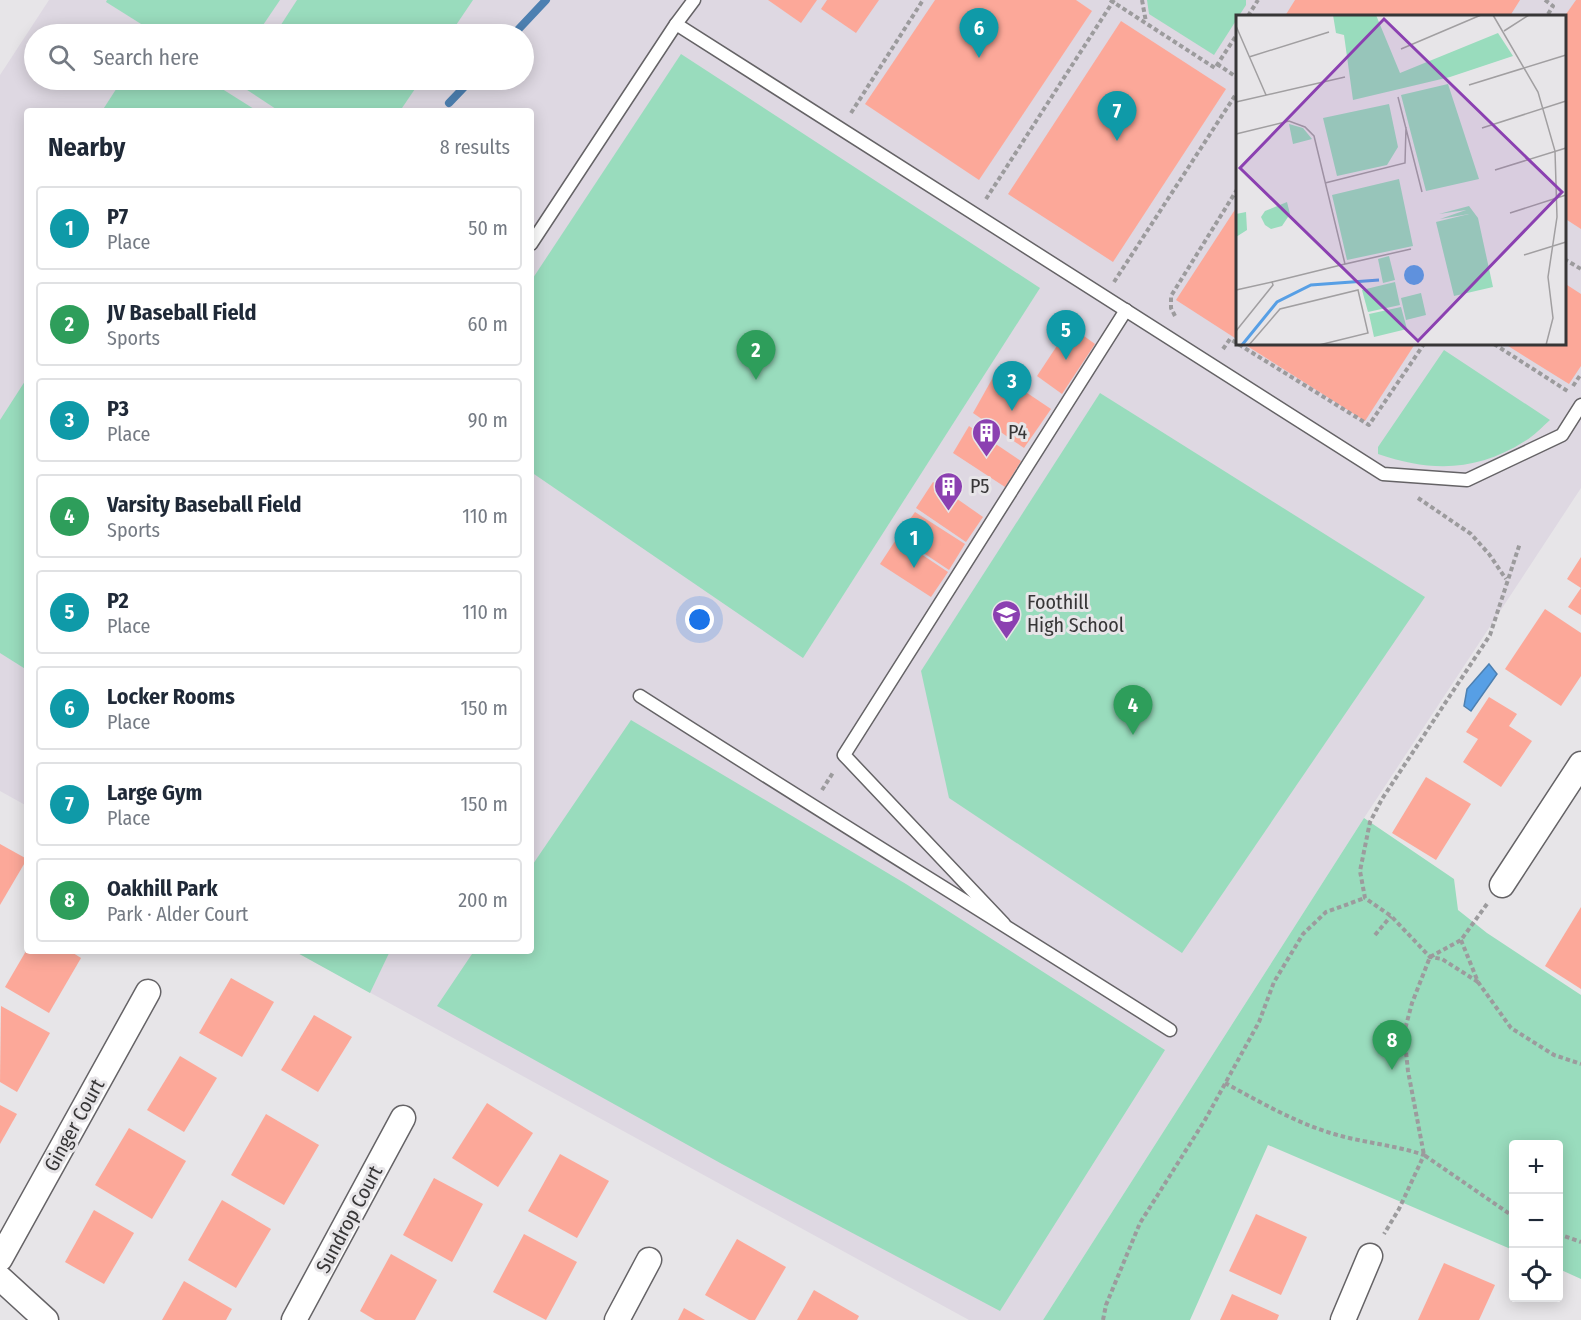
<!DOCTYPE html>
<html lang="en">
<head>
<meta charset="utf-8">
<style>
  :root { --surface:#fff; --page:#f2f2f3; --text:#1f2937; --muted:#747a83; --line:#e0e1e3; --accent:#8b40b1 }
  body { margin:0; font-family:"Fira Sans Condensed",sans-serif; background:var(--page); color:var(--text) }
  .controls { position:absolute; right:18px; bottom:18px; display:grid; overflow:hidden; border-radius:6px; box-shadow:0 3px 15px #0003 }
  .controls button { width:54px; height:54px; display:grid; place-items:center; padding:0; border:0; border-bottom:2px solid var(--line); background:var(--surface); color:var(--text); font:30px sans-serif }
  .you { position:absolute; left:700px; top:620px; width:21px; height:21px; margin:-15px; border:4px solid #fff; border-radius:50%; background:#1a73e8; box-shadow:0 0 0 9px #1a73e833 }
  .badge { display:grid; place-items:center; width:39px; height:39px; border-radius:50%; background:var(--accent); color:#fff; font-size:20px; font-weight:700 }
  .pin { position:absolute; translate:-50% -50px; filter:drop-shadow(0 2px 3px #0008) }
  .pin::after { content:''; position:absolute; top:32px; width:21px; height:18px; background:inherit; clip-path:polygon(0 0,100% 0,50% 100%) }
  .list { margin:0; padding:0; list-style:none }
  h2 { display:flex; justify-content:space-between; align-items:center; height:78px; margin:0; padding:0 24px; font-size:26px }
  h2 small { font-size:20px; font-weight:400; color:var(--muted) }
  .list li { display:grid; grid-template-columns:39px 1fr auto; gap:18px; align-items:center; box-sizing:border-box; height:84px; margin:0 12px 12px; padding:0 12px; border:2px solid var(--line); border-radius:6px }
  .list b { display:block; font-size:22px; white-space:nowrap }
  .list p { margin:0; font-size:20px; white-space:nowrap; color:var(--muted) }
  .list em { font-size:20px; font-style:normal; color:var(--muted) }
  .icon { flex:none; width:33px; height:33px; fill:none; stroke:currentColor; stroke-width:2; stroke-linecap:round; stroke-linejoin:round }
  .map { position:relative; flex:none; width:1581px; height:1320px; overflow:hidden }
  .search { position:absolute; background:var(--surface); box-shadow:0 3px 15px #0003; left:24px; top:24px; width:510px; height:66px; display:flex; align-items:center; gap:15px; box-sizing:border-box; padding:0 21px; border-radius:33px; color:var(--muted); font-size:22px }
  .panel { position:absolute; background:var(--surface); box-shadow:0 3px 15px #0003; left:24px; top:108px; width:510px; height:846px; border-radius:6px }
  .map>svg:first-child { display:block }
  .built { fill:#ded8e2; fill-rule:evenodd }
  .green { fill:#99dcbd }
  .water { fill:#579fe5; stroke:#4d80b1; stroke-width:1.5 }
  .lines { fill:none; stroke-linecap:round; stroke-linejoin:round }
  .stream { stroke:#4d80b1; stroke-width:8 }
  .building { fill:#fca899 }
  .service-casing { stroke:#656366; stroke-width:15 }
  .minor-casing { stroke:#656366; stroke-width:27 }
  .path { stroke:#9c9b9d; stroke-width:4; stroke-dasharray:4.5 3; stroke-linecap:butt }
  .service { stroke:#fff; stroke-width:12 }
  .minor { stroke:#fff; stroke-width:24 }
  .labels { text-anchor:middle; dominant-baseline:central; stroke-width:6; stroke-linejoin:round; paint-order:stroke }
  .poi-label { font-size:20px; fill:#373637; stroke:#e7e5e8; text-anchor:start }
  .street-label { font-size:20px; fill:#373637; stroke:#e7e5e8 }
  .inset-river { fill:none; stroke:#579fe5; stroke-width:3 }
  .inset-road { fill:none; stroke:#a19fa1; stroke-width:1.5 }
  .view { fill:#8b40b1; fill-opacity:0.15; stroke:#8b40b1; stroke-width:3 }
  .inset-edge { fill:none; stroke:#373637; stroke-width:3 }
</style>
</head>
<body>
<div class="map">
<svg width="1581" height="1320" viewBox="0 0 1581 1320">
  <rect width="100%" height="100%" fill="#e7e5e8"/>
  <path class="built" d="M 49,0 L 1581,0 L 1581,488 L 1364,818 L 1043,1320 L 969,1320 L 294,951 L 531,951 L 531,111 L 27,111 L 27,806 L 0,791 L 0,75 ZM 1238,16 L 1564,16 L 1564,344 L 1238,344 ZM 34,34 L 524,34 L 524,80 L 34,80 Z"/>
  <g class="green">
    <path d="M 107,0 L 280,0 L 257,34 L 157,34 L 106,2 Z"/>
    <path d="M 297,0 L 473,0 L 450,34 L 275,34 Z"/>
    <path d="M 1147,0 L 1246,0 L 1246,5 L 1214,55 L 1149,14 Z"/>
    <path d="M 681,54 L 1040,288 L 803,658 L 531,472 L 531,281 Z"/>
    <path d="M 122,80 L 208,80 L 257,111 L 102,111 Z"/>
    <path d="M 245,80 L 421,80 L 400,111 L 279,111 L 241,86 Z"/>
    <path d="M 1444,350 L 1550,420 C 1542,427 1534,436 1525,441 C 1476,472 1431,472 1378,454 L 1378,447 Z"/>
    <path d="M 27,378 L 27,670 L 0,653 L 0,420 Z"/>
    <path d="M 1100,393 L 1425,597 L 1182,953 L 949,798 L 921,671 Z"/>
    <path d="M 631,720 L 906,884 L 1165,1050 L 1000,1311 L 722,1164 L 437,1006 L 474,951 L 531,951 L 531,867 Z"/>
    <path d="M 1364,818 L 1454,879 L 1458,910 L 1487,933 L 1581,995 L 1581,1279 L 1559,1269 L 1558,1144 L 1514,1144 L 1513,1250 L 1268,1145 L 1190,1320 L 1043,1320 Z"/>
    <path d="M 294,951 L 390,951 L 370,993 Z"/>
  </g>
  <path class="water" d="M 1489,664 L 1497,674 L 1471,711 L 1464,706 L 1467,689 Z"/>
  <g class="lines">
    <g class="stream">
      <path d="M 514,34 L 546,0"/>
      <path d="M 449,103 L 471,80"/>
    </g>
  </g>
  <g class="building">
    <path d="M 768,0 L 817,0 L 801,23 Z"/>
    <path d="M 827,0 L 879,0 L 856,33 L 821,9 Z"/>
    <path d="M 935,0 L 1076,0 L 1092,11 L 979,180 L 865,104 Z"/>
    <path d="M 1295,0 L 1520,0 L 1510,16 L 1285,16 Z"/>
    <path d="M 1576,0 L 1581,0 L 1581,229 L 1564,218 L 1564,17 Z"/>
    <path d="M 1121,21 L 1226,89 L 1113,262 L 1008,194 Z"/>
    <path d="M 1238,205 L 1238,340 L 1176,300 Z"/>
    <path d="M 1564,283 L 1581,294 L 1581,366 L 1569,384 L 1505,344 L 1564,344 Z"/>
    <path d="M 1070,326 L 1095,344 L 1062,394 L 1037,376 Z"/>
    <path d="M 1244,344 L 1415,344 L 1365,421 Z"/>
    <path d="M 996,372 L 1051,409 L 1024,448 L 973,413 Z"/>
    <path d="M 969,426 L 1021,461 L 1005,487 L 953,453 Z"/>
    <path d="M 933,482 L 983,517 L 966,542 L 916,508 Z"/>
    <path d="M 915,512 L 965,544 L 949,570 L 898,536 Z"/>
    <path d="M 897,538 L 948,572 L 931,597 L 880,564 Z"/>
    <path d="M 1581,557 L 1581,615 L 1568,607 L 1581,588 L 1567,579 Z"/>
    <path d="M 1545,609 L 1581,633 L 1581,676 L 1561,706 L 1505,669 Z"/>
    <path d="M 1489,697 L 1517,714 L 1509,726 L 1532,741 L 1501,787 L 1463,762 L 1478,739 L 1466,732 Z"/>
    <path d="M 1426,777 L 1471,804 L 1436,860 L 1392,833 Z"/>
    <path d="M 0,844 L 27,859 L 0,905 Z"/>
    <path d="M 1581,907 L 1581,989 L 1545,966 Z"/>
    <path d="M 26,951 L 70,951 L 81,958 L 49,1013 L 5,987 Z"/>
    <path d="M 231,978 L 274,1002 L 242,1057 L 199,1033 Z"/>
    <path d="M 1,1006 L 50,1033 L 17,1092 L 0,1082 Z"/>
    <path d="M 314,1015 L 352,1037 L 318,1092 L 281,1070 Z"/>
    <path d="M 180,1056 L 217,1078 L 184,1132 L 147,1110 Z"/>
    <path d="M 487,1103 L 533,1133 L 498,1187 L 452,1158 Z"/>
    <path d="M 0,1105 L 17,1114 L 0,1144 Z"/>
    <path d="M 266,1114 L 319,1145 L 284,1205 L 231,1175 Z"/>
    <path d="M 129,1128 L 186,1161 L 152,1219 L 95,1185 Z"/>
    <path d="M 560,1154 L 609,1181 L 577,1238 L 528,1211 Z"/>
    <path d="M 434,1178 L 483,1204 L 452,1262 L 403,1235 Z"/>
    <path d="M 222,1200 L 271,1229 L 236,1288 L 188,1260 Z"/>
    <path d="M 94,1210 L 134,1233 L 104,1284 L 65,1262 Z"/>
    <path d="M 1256,1214 L 1307,1237 L 1281,1295 L 1229,1271 Z"/>
    <path d="M 524,1234 L 577,1262 L 546,1320 L 493,1292 Z"/>
    <path d="M 737,1239 L 786,1267 L 755,1320 L 749,1320 L 705,1295 Z"/>
    <path d="M 391,1254 L 437,1280 L 415,1320 L 375,1320 L 360,1311 Z"/>
    <path d="M 1444,1263 L 1495,1285 L 1479,1320 L 1418,1320 Z"/>
    <path d="M 184,1281 L 232,1309 L 226,1320 L 162,1320 Z"/>
    <path d="M 814,1290 L 859,1316 L 857,1320 L 797,1320 Z"/>
    <path d="M 1232,1294 L 1279,1315 L 1277,1320 L 1220,1320 Z"/>
    <path d="M 684,1308 L 705,1320 L 678,1320 Z"/>
  </g>
  <g class="lines">
    <defs>
      <g id="service">
        <path d="M 676,24 L 694,0"/>
        <path d="M 531,244 L 676,24 L 1383,474 L 1467,480 L 1562,435 L 1581,405"/>
        <path d="M 640,696 C 816,809 994,918 1170,1030"/>
        <path d="M 1004,924 L 844,755 L 1126,310"/>
      </g>
      <g id="minor">
        <path d="M 1502,885 L 1581,764"/>
        <path d="M 0,1259 L 148,992"/>
        <path d="M 0,1278 L 46,1320"/>
        <path d="M 294,1320 L 403,1118"/>
        <path d="M 617,1320 L 649,1260"/>
        <path d="M 1343,1320 L 1370,1256"/>
      </g>
    </defs>
    <use href="#service" class="service-casing"/>
    <use href="#minor" class="minor-casing"/>
    <g class="path">
      <path d="M 1110,0 L 1215,68 L 1238,33"/>
      <path d="M 1142,0 L 1146,22"/>
      <path d="M 1545,0 L 1553,6 L 1547,16"/>
      <path d="M 1248,16 L 1258,0"/>
      <path d="M 1217,64 L 1238,78"/>
      <path d="M 851,113 L 923,0"/>
      <path d="M 986,199 L 1114,0"/>
      <path d="M 1564,259 L 1581,269"/>
      <path d="M 1114,282 L 1238,91"/>
      <path d="M 1175,316 L 1171,308 L 1171,296 L 1238,188"/>
      <path d="M 1494,344 L 1569,392"/>
      <path d="M 1223,349 L 1230,339 L 1369,425 L 1424,344"/>
      <path d="M 1573,386 L 1581,374"/>
      <path d="M 1418,498 L 1471,534 L 1489,554 L 1506,579"/>
      <path d="M 822,790 L 834,771"/>
      <path d="M 1487,904 L 1461,940 L 1430,957 L 1412,1003 L 1404,1033 L 1408,1071 L 1424,1155 L 1514,1217"/>
      <path d="M 1375,935 L 1391,916"/>
      <path d="M 1461,940 L 1478,982 L 1511,1028 L 1554,1055 L 1581,1064"/>
      <path d="M 1478,982 L 1442,959 L 1430,957 L 1391,916 L 1365,898 L 1360,871 L 1370,822 L 1382,799 L 1490,635 L 1520,543"/>
      <path d="M 1225,1083 C 1260,1102 1296,1123 1334,1134 C 1364,1143 1395,1145 1424,1155 L 1399,1209 L 1384,1234"/>
      <path d="M 1558,1234 L 1581,1242"/>
      <path d="M 1103,1320 L 1106,1305 L 1140,1223 L 1205,1120 L 1259,1022 L 1274,982 L 1303,934 L 1326,912 L 1365,898"/>
    </g>
    <use href="#service" class="service"/>
    <use href="#minor" class="minor"/>
  </g>
  <defs>
    <symbol id="building-pin" viewBox="-11 -11 22 30"><path d="M0 17L-7.5 6A9.5 9.5 0 1 1 7.5 6Z" fill="#8b40b1" stroke="#e7e5e8"/><path d="M-4-6H4V6H1V3H-1V6H-4ZM-2.5-4.3h1.7v1.8h-1.7ZM.8-4.3h1.7v1.8H.8ZM-2.5-1h1.7V.8h-1.7ZM.8-1h1.7V.8H.8Z" fill="#fff"/></symbol>
    <symbol id="school-pin" viewBox="-11 -11 22 30"><path d="M0 17L-7.5 6A9.5 9.5 0 1 1 7.5 6Z" fill="#8b40b1" stroke="#e7e5e8"/><path d="M0-5L7-2L0 1L-7-2ZM-4 1L0 2.5L4 1V4Q0 6-4 4Z" fill="#fff"/></symbol>
  </defs>
  <g fill-rule="evenodd">
    <use href="#building-pin" x="970" y="416" width="33" height="45"/>
    <use href="#building-pin" x="932" y="470" width="33" height="45"/>
    <use href="#school-pin" x="990" y="598" width="33" height="45"/>
  </g>
  <g class="labels">
    <g class="poi-label">
      <text x="1008" y="432">P4</text>
      <text x="970" y="486">P5</text>
      <text x="1027" y="602">Foothill<tspan x="1027" dy="23">High School</tspan></text>
    </g>
    <g class="street-label">
      <text transform="translate(74 1125) rotate(-61)">Ginger Court</text>
      <text transform="translate(349 1219) rotate(-62)">Sundrop Court</text>
    </g>
  </g>
  <g transform="translate(1236 15)">
    <rect width="330" height="330" fill="#e7e5e8"/>
    <path d="M 97,0 L 140,0 L 164,58 L 262,18 L 277,41 L 214,62 L 117,85 L 108,20 L 100,18 ZM 212,69 L 243,164 L 190,176 L 165,80 ZM 153,89 L 162,132 L 151,150 L 101,161 L 87,103 ZM 53,109 L 67,113 L 76,124 L 57,129 ZM 163,164 L 177,231 L 111,245 L 96,180 ZM 51,187 L 54,199 L 46,211 L 35,214 L 29,210 L 25,202 L 29,196 ZM 233,191 L 242,203 L 257,272 L 218,281 L 200,207 L 233,199 L 204,204 L 230,195 L 203,199 ZM 10,197 L 11,215 L 0,222 L 0,199 ZM 153,241 L 159,265 L 147,268 L 142,244 ZM 159,267 L 164,290 L 132,297 L 126,275 ZM 185,278 L 190,300 L 170,305 L 165,283 ZM 165,292 L 171,314 L 138,322 L 133,299 Z" fill="#99dcbd"/>
    <path d="M168 260a10 10 0 1 1 20 0a10 10 0 1 1-20 0Z" fill="#579fe5"/>
    <path class="inset-river" d="M 6,330 L 41,287 L 75,270 L 143,265"/>
    <path class="inset-road" d="M 257,0 L 302,77 L 319,136 L 321,202 L 312,262 L 317,303 L 310,330M 0,11 L 30,80M 268,16 L 293,0M 165,34 L 245,0M 13,42 L 93,17M 233,70 L 330,40M 162,82 L 186,177M 0,87 L 109,62M 246,113 L 330,86M 0,119 L 53,106 L 69,112 L 78,121 L 109,249 L 175,234M 259,155 L 330,133M 89,168 L 169,148 L 170,112M 274,198 L 330,180M 288,240 L 330,227M 36,267 L 109,249M 0,275 L 36,267 L 37,270 L 0,316M 13,330 L 44,294 L 122,275 L 132,318 L 83,330"/>
    <path class="view" d="M 148,4 L 326,177 L 182,326 L 4,153 Z"/>
    <rect width="330" height="330" class="inset-edge"/>
  </g>
</svg>
<div class="controls">
<button>+</button>
<button>−</button>
<button><svg class="icon" aria-label="locate" viewBox="0 0 24 24"><circle cx="12" cy="12" r="6"/><path d="M12 2v4M12 18v4M2 12h4M18 12h4"/></svg></button>
</div>
<div class="you"></div>
<div class="pin badge" style="left:914px;top:568px;background:#0f9aa8">1</div>
<div class="pin badge" style="left:756px;top:380px;background:#2e9e5b">2</div>
<div class="pin badge" style="left:1012px;top:411px;background:#0f9aa8">3</div>
<div class="pin badge" style="left:1133px;top:735px;background:#2e9e5b">4</div>
<div class="pin badge" style="left:1066px;top:360px;background:#0f9aa8">5</div>
<div class="pin badge" style="left:979px;top:58px;background:#0f9aa8">6</div>
<div class="pin badge" style="left:1117px;top:141px;background:#0f9aa8">7</div>
<div class="pin badge" style="left:1392px;top:1070px;background:#2e9e5b">8</div>
<div class="search"><svg class="icon" aria-label="search" viewBox="0 0 24 24"><circle cx="10" cy="10" r="6"/><path d="M15 15l6 6"/></svg>Search here</div>
<section class="panel">
<h2>Nearby<small>8 results</small></h2>
<ul class="list">
<li><span class="badge" style="background:#0f9aa8">1</span><div><b>P7</b><p>Place</p></div><em>50 m</em></li>
<li><span class="badge" style="background:#2e9e5b">2</span><div><b>JV Baseball Field</b><p>Sports</p></div><em>60 m</em></li>
<li><span class="badge" style="background:#0f9aa8">3</span><div><b>P3</b><p>Place</p></div><em>90 m</em></li>
<li><span class="badge" style="background:#2e9e5b">4</span><div><b>Varsity Baseball Field</b><p>Sports</p></div><em>110 m</em></li>
<li><span class="badge" style="background:#0f9aa8">5</span><div><b>P2</b><p>Place</p></div><em>110 m</em></li>
<li><span class="badge" style="background:#0f9aa8">6</span><div><b>Locker Rooms</b><p>Place</p></div><em>150 m</em></li>
<li><span class="badge" style="background:#0f9aa8">7</span><div><b>Large Gym</b><p>Place</p></div><em>150 m</em></li>
<li><span class="badge" style="background:#2e9e5b">8</span><div><b>Oakhill Park</b><p>Park · Alder Court</p></div><em>200 m</em></li>
</ul>
</section>
</div>
</body>
</html>
